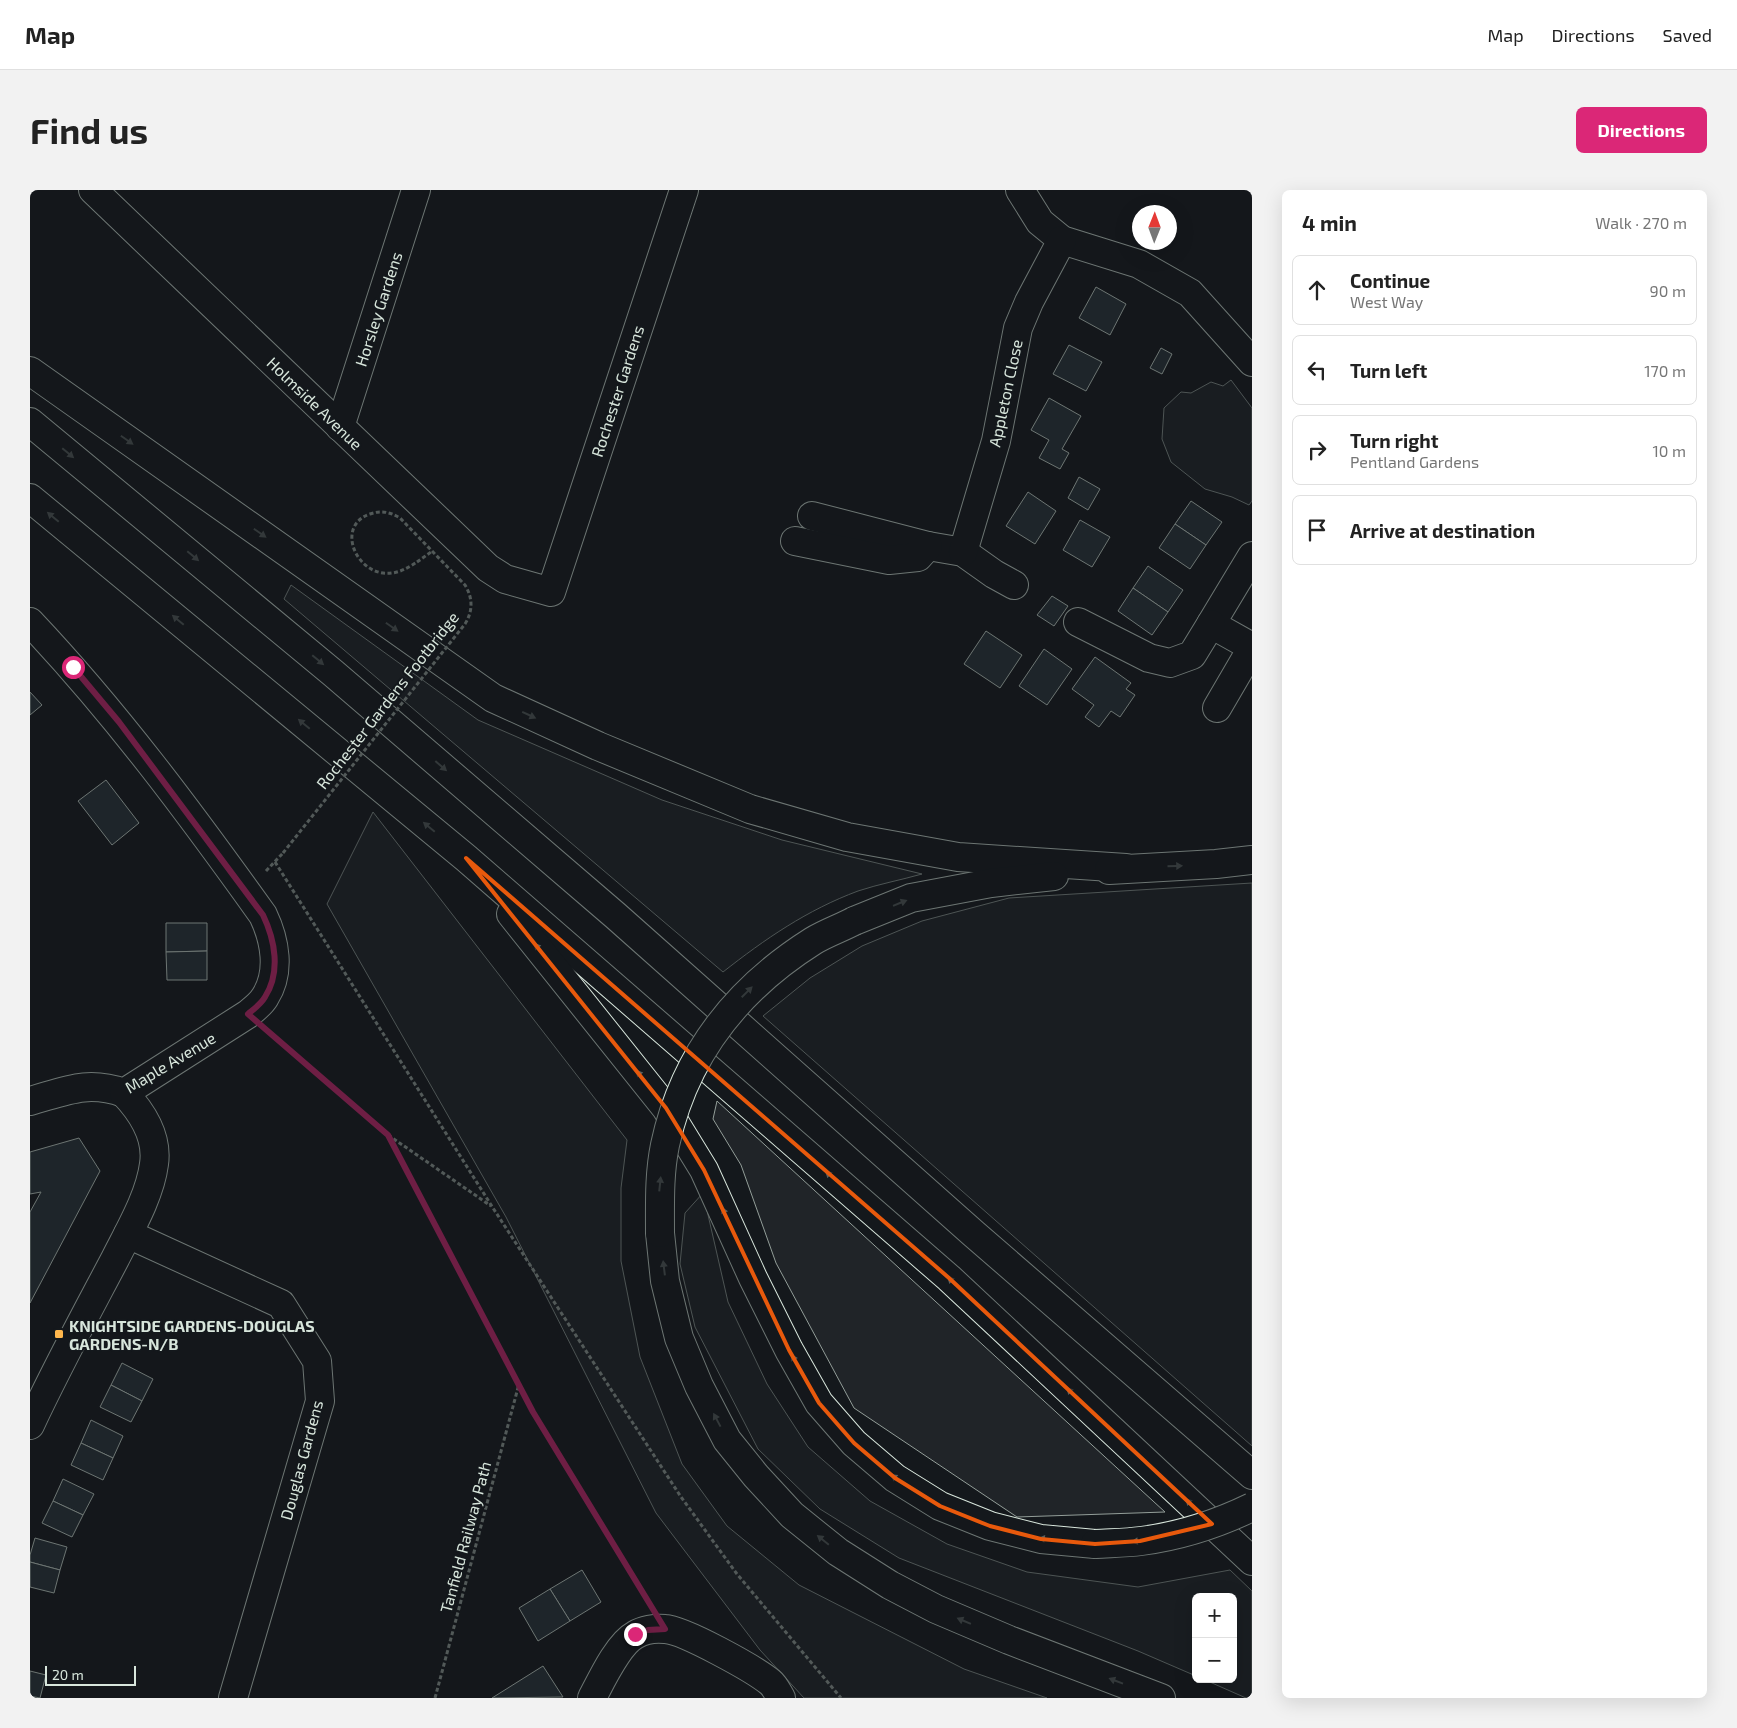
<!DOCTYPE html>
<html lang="en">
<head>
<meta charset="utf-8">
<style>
  :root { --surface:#fff; --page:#f2f2f2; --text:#222; --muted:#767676; --line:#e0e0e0; --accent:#db2777 }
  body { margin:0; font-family:"Exo 2",sans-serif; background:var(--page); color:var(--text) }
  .controls { position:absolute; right:15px; bottom:15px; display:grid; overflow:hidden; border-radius:8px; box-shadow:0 5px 20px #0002 }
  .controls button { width:45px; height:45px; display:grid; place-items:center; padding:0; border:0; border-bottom:1px solid var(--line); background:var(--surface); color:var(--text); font:25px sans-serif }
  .compass { position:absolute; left:1102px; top:15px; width:45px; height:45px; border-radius:50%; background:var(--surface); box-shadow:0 5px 20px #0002; rotate:1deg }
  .scale { position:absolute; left:15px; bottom:12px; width:91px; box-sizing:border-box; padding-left:5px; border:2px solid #d8e6dc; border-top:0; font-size:14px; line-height:18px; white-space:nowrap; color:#d8e6dc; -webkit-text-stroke:4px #14181c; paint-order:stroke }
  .stop { position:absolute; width:15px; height:15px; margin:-11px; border:4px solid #db2777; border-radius:50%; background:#fff }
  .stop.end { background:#db2777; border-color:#fff; box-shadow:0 1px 5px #0008 }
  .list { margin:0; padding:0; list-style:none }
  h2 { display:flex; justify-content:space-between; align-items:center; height:65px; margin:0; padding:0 20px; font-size:21px }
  h2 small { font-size:16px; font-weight:400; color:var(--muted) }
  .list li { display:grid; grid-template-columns:32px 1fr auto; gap:15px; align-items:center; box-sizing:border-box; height:70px; margin:0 10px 10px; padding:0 10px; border:1px solid var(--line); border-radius:8px }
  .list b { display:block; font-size:19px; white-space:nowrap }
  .list p { margin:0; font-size:16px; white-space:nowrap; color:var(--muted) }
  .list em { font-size:16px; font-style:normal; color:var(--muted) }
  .icon { flex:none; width:28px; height:28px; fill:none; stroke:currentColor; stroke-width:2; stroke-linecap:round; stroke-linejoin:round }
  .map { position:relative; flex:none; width:1222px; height:1508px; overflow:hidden; border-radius:8px }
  header { display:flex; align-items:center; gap:30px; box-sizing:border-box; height:70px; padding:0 25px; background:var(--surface); border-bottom:1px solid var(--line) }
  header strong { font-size:24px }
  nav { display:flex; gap:28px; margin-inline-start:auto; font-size:18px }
  .intro { display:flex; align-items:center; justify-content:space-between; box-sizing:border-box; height:120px; padding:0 30px }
  h1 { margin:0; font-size:35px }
  .button { padding:12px 22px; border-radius:8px; background:var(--accent); color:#fff; font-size:18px; font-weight:700 }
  main { display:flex; gap:30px; padding:0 30px }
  aside { flex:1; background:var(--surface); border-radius:8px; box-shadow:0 5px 20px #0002 }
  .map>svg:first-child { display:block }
  .green { fill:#202428; stroke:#939e99 }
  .building { fill:#2c363c; stroke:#d8e6dc }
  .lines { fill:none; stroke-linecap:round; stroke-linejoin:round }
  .minor-casing { stroke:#d8e6dc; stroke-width:30 }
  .highway-casing { stroke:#d8e6dc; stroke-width:30 }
  .path { stroke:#9da8a2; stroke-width:3; stroke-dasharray:4 2.5; stroke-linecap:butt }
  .minor { stroke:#14181c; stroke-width:28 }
  .highway { stroke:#14181c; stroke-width:28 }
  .highway-bridge-casing { stroke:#d8e6dc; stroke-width:30; stroke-linecap:butt }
  .path-bridge { stroke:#9da8a2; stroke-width:3; stroke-dasharray:4 2.5; stroke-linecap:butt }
  .highway-bridge { stroke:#14181c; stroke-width:28 }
  .oneway { fill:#59605f }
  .route { stroke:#db2777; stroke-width:6 }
  .marked { fill:none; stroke:#e8590c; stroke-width:4; stroke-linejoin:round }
  .poi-dot { fill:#ffb74d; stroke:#14181c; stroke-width:2 }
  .labels { text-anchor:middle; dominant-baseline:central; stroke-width:4; stroke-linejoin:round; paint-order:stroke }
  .street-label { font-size:16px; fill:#d8e6dc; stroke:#14181c }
  .poi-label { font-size:16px; font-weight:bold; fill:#d8e6dc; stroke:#14181c; text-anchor:start }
</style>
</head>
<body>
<header>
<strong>Map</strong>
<nav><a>Map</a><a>Directions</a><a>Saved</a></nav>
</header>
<div class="intro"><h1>Find us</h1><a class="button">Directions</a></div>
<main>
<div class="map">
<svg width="1222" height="1508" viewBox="0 0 1222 1508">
  <rect width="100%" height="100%" fill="#14181c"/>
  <g class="green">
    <path d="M 1201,190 L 1222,218 L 1222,311 L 1219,315 L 1202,307 L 1175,299 L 1141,272 L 1132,249 L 1134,218 L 1151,202 L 1161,203 L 1181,192 L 1193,196 Z"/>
    <path d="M 261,395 L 448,530 L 632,610 L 752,650 L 892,684 C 871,690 849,694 828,701 C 777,720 735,749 693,782 L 254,409 Z"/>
    <path d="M 343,622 L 597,950 L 591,998 L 591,1071 L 610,1167 L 652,1274 L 697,1336 L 769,1395 L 934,1479 L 1017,1508 L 774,1508 L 730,1460 L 626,1323 L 476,1027 L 297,714 Z"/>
    <path d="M 1222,693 L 1222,1256 L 733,826 L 780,788 L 832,756 L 892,731 L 979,708 Z"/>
    <path d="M 687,911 L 1135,1322 L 987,1327 L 824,1218 L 746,1073 L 711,975 L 683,929 Z"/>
    <path d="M 673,1003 L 698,1112 L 737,1194 L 778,1257 L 840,1311 L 917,1354 L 997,1382 L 1108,1397 L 1200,1380 L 1222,1401 L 1222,1508 L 1216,1508 L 1173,1489 L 1203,1489 L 1203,1407 L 1166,1407 L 1166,1486 L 1108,1461 L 869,1368 L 790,1319 L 728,1259 L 665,1137 L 650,1074 L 655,1023 Z"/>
  </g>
  <g class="building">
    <path d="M 1066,97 L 1096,114 L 1080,145 L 1049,128 Z"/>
    <path d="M 1039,155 L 1072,172 L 1056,201 L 1023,184 Z"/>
    <path d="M 1131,158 L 1142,164 L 1132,184 L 1120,178 Z"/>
    <path d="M 1019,208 L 1051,226 L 1032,259 L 1039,263 L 1030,279 L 1009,268 L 1019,250 L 1001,240 Z"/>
    <path d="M 1049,287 L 1070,299 L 1058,320 L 1038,308 Z"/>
    <path d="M 998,302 L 1026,321 L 1005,354 L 976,336 Z"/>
    <path d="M 1161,311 L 1192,332 L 1176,355 L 1145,334 Z"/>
    <path d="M 1050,330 L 1080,347 L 1062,377 L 1033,360 Z"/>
    <path d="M 1145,334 L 1176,355 L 1160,379 L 1129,358 Z"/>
    <path d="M 1118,376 L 1153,400 L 1138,422 L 1103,398 Z"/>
    <path d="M 1103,398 L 1138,422 L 1122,445 L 1088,421 Z"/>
    <path d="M 1022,406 L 1038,416 L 1024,436 L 1007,425 Z"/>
    <path d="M 956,441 L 992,465 L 970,498 L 934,474 Z"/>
    <path d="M 1014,459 L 1042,479 L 1017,515 L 989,496 Z"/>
    <path d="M 1065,467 L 1101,493 L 1096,499 L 1105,505 L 1090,527 L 1081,521 L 1069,537 L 1055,527 L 1064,515 L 1042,499 Z"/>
    <path d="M 0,502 L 12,515 L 0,525 Z"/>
    <path d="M 76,590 L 109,633 L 82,655 L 48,611 Z"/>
    <path d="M 136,733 L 177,733 L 177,761 L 136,762 Z"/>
    <path d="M 177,761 L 177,790 L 137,790 L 136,762 Z"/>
    <path d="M 49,948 L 70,981 L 0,1113 L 0,1022 L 11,1002 L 0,1004 L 0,962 Z"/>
    <path d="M 92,1173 L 123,1189 L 112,1211 L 81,1195 Z"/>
    <path d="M 81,1195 L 112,1211 L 101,1232 L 70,1217 Z"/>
    <path d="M 61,1230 L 93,1246 L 83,1268 L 51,1253 Z"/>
    <path d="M 51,1253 L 83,1268 L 73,1290 L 41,1275 Z"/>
    <path d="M 33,1289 L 64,1304 L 53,1325 L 23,1311 Z"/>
    <path d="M 23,1311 L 53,1325 L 42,1347 L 12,1333 Z"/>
    <path d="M 5,1348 L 37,1357 L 30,1380 L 0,1372 L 0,1365 Z"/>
    <path d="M 0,1372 L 30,1380 L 24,1403 L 0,1397 Z"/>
    <path d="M 552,1380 L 571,1412 L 540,1431 L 520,1399 Z"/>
    <path d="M 520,1399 L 540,1431 L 508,1451 L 489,1418 Z"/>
    <path d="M 513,1476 L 533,1507 L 462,1508 Z"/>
    <path d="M 0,1481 L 16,1485 L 10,1508 L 0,1506 Z"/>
  </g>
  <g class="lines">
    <defs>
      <g id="minor">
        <path d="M 63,0 L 458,378 L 475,389 L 521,402 L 654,0"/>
        <path d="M 990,0 L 1010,32 L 1032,50 L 1109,74 L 1160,103 L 1222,172"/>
        <path d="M 310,237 L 386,0"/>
        <path d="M 782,326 L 898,356 L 933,362 L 964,384 L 984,395"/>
        <path d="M 765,351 L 859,370 L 888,367 L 898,356"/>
        <path d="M 933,362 L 966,251 L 988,138 L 999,112 L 1032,50"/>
        <path d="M 1222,366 L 1181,434 L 1222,457"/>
        <path d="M 0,432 C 86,523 160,623 233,725 C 245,750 251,782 235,807 C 231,814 224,819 218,824 L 94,903 C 57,890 36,901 0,911"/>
        <path d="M 1048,432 L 1119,468 L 1140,473 L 1162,465 L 1181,434"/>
        <path d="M 1187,518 L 1222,458"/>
        <path d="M 98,1044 L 251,1114 L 287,1171 L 290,1211 L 203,1508"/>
        <path d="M 0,1235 C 26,1179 56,1124 85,1069 C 99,1041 120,1006 124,974 C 128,947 112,922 94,903"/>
        <path d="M 562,1508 C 571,1491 588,1454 605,1445 C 613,1440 625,1438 635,1439 C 654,1440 724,1479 740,1492 C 745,1496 748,1503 751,1508"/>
      </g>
      <g id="highway">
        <path d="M 0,181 L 463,508 L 568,556 L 720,619 L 817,647 L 928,667 L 1096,678"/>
        <path d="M 0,232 L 303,483 L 586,726 L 944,1044 L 1222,1285"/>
        <path d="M 0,308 L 436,668 L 919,1088 L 1222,1371"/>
        <path d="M 1079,680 L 1186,674 L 1222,670"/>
        <path d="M 481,724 L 636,918 L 674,980 L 723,1088 L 759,1160 L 789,1213 L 824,1253 L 865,1288 L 910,1316 L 960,1336 L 1011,1349 L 1065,1354"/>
        <path d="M 824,731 L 881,708 L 961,693 L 1024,686"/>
        <path d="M 630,1043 L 635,1091 L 649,1148 L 669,1196 L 697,1250 L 726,1286 L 762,1325 L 808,1362 L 860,1395 L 906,1419 L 979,1450 L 1131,1508"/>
      </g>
    </defs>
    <use href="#minor" class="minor-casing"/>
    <use href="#highway" class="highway-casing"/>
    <g class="path">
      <path d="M 387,372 L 401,362"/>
      <path d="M 245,672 L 463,1018 L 651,1307 L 707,1384 L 811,1508"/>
      <path d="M 236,681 L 253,663"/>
      <path d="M 240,843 L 358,945 L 461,1016"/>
      <path d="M 358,945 L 503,1222 L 618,1410"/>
      <path d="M 405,1508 L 489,1194"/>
    </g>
    <use href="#minor" class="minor"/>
    <use href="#highway" class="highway"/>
    <defs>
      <g id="highway-bridge">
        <path d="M 630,1043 C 630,1013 629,984 635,955 C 654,866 707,799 783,751 C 796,743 811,738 824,731"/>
        <path d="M 1065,1354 C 1080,1353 1096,1353 1111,1351 C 1150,1346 1187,1334 1222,1317"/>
      </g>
    </defs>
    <use href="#highway-bridge" class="highway-bridge-casing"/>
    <path class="path-bridge" d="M 253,663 L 435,434 C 443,421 443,408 435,395 L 370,328 C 360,322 351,320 340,324 C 304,336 327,388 362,383 C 371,382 379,377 387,372"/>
    <use href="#highway-bridge" class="highway-bridge"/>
  </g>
  <defs><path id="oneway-solid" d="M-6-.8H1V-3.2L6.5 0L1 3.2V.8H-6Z" transform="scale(1.25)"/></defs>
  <g class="oneway">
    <use href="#oneway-solid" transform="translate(97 250) rotate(35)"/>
    <use href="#oneway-solid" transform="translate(38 263) rotate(40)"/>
    <use href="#oneway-solid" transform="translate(23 327) rotate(-140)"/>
    <use href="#oneway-solid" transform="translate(230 343) rotate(35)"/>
    <use href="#oneway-solid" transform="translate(163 366) rotate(40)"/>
    <use href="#oneway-solid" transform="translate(148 430) rotate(-140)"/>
    <use href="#oneway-solid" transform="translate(362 437) rotate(35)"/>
    <use href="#oneway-solid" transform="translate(288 470) rotate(40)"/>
    <use href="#oneway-solid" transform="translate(499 525) rotate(25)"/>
    <use href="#oneway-solid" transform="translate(274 534) rotate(-140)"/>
    <use href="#oneway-solid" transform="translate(411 576) rotate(41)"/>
    <use href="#oneway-solid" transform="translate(399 637) rotate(-140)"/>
    <use href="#oneway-solid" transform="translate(1145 676) rotate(-2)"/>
    <use href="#oneway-solid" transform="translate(870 713) rotate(-22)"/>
    <use href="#oneway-solid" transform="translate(509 759) rotate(-129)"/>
    <use href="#oneway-solid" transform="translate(717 802) rotate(-45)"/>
    <use href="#oneway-solid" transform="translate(611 886) rotate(-129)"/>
    <use href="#oneway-solid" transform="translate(801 986) rotate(-139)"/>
    <use href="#oneway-solid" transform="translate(630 994) rotate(-84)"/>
    <use href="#oneway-solid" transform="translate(695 1024) rotate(-115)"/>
    <use href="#oneway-solid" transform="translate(634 1078) rotate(-97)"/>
    <use href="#oneway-solid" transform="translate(923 1092) rotate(-137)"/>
    <use href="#oneway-solid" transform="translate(765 1171) rotate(-119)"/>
    <use href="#oneway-solid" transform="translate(1042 1203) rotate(-137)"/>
    <use href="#oneway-solid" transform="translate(687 1230) rotate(-118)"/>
    <use href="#oneway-solid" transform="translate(867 1289) rotate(-145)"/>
    <use href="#oneway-solid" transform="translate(1161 1314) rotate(-137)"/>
    <use href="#oneway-solid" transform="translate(1016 1349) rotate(-173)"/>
    <use href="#oneway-solid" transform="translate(793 1350) rotate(-141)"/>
    <use href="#oneway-solid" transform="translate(1109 1351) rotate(174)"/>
    <use href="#oneway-solid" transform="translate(934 1431) rotate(-157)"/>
    <use href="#oneway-solid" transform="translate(1086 1491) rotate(-159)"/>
  </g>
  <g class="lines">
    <path class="route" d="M 43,477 L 89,532 L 233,725 C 245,750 251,782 235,807 C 231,814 224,819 218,824 L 358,945 L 503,1222 L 635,1439 L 618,1440 L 605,1444"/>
  </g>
  <path d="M0 0H1222V1508H0ZM 436,668 L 919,1088 L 1182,1334 L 1110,1351 L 1065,1354 L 1011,1349 L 960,1336 L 910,1316 L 865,1288 L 824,1253 L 789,1213 L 759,1160 L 674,980 L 636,918 Z" fill="#14181c" fill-opacity=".55" fill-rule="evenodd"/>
  <path class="marked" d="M 436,668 L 919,1088 L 1182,1334 L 1110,1351 L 1065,1354 L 1011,1349 L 960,1336 L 910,1316 L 865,1288 L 824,1253 L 789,1213 L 759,1160 L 674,980 L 636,918 Z"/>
  <rect class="poi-dot" x="24" y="1139" width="10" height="10" rx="2.5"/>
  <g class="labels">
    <g class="street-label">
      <text transform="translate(348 119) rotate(-72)">Horsley Gardens</text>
      <text transform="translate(587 201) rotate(-72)">Rochester Gardens</text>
      <text transform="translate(975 203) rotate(-78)">Appleton Close</text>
      <text transform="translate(285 213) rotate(44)">Holmside Avenue</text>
      <text transform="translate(357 510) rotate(-52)">Rochester Gardens Footbridge</text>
      <text transform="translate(140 872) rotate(-31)">Maple Avenue</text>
      <text transform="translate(271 1270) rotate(-75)">Douglas Gardens</text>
      <text transform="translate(435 1347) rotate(-75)">Tanfield Railway Path</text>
    </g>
    <g class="poi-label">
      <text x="39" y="1135">KNIGHTSIDE GARDENS-DOUGLAS<tspan x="39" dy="18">GARDENS-N/B</tspan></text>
    </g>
  </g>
</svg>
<div class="controls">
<button>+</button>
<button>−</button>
</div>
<svg class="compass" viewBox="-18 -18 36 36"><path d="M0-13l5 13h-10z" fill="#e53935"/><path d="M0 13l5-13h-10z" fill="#767676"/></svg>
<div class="scale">20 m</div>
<div class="stop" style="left:43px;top:477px"></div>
<div class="stop end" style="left:605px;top:1444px"></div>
</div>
<aside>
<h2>4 min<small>Walk · 270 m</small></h2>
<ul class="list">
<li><svg class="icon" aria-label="ahead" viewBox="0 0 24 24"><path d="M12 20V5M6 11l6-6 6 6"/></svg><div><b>Continue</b><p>West Way</p></div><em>90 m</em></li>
<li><svg class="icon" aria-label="left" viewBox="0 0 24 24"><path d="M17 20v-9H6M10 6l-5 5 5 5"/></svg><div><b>Turn left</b></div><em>170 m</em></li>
<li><svg class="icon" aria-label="right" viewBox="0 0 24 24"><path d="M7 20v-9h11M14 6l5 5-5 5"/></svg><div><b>Turn right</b><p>Pentland Gardens</p></div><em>10 m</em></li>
<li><svg class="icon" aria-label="arrive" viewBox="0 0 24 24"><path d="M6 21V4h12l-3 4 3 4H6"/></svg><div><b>Arrive at destination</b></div></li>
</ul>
</aside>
</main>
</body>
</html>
